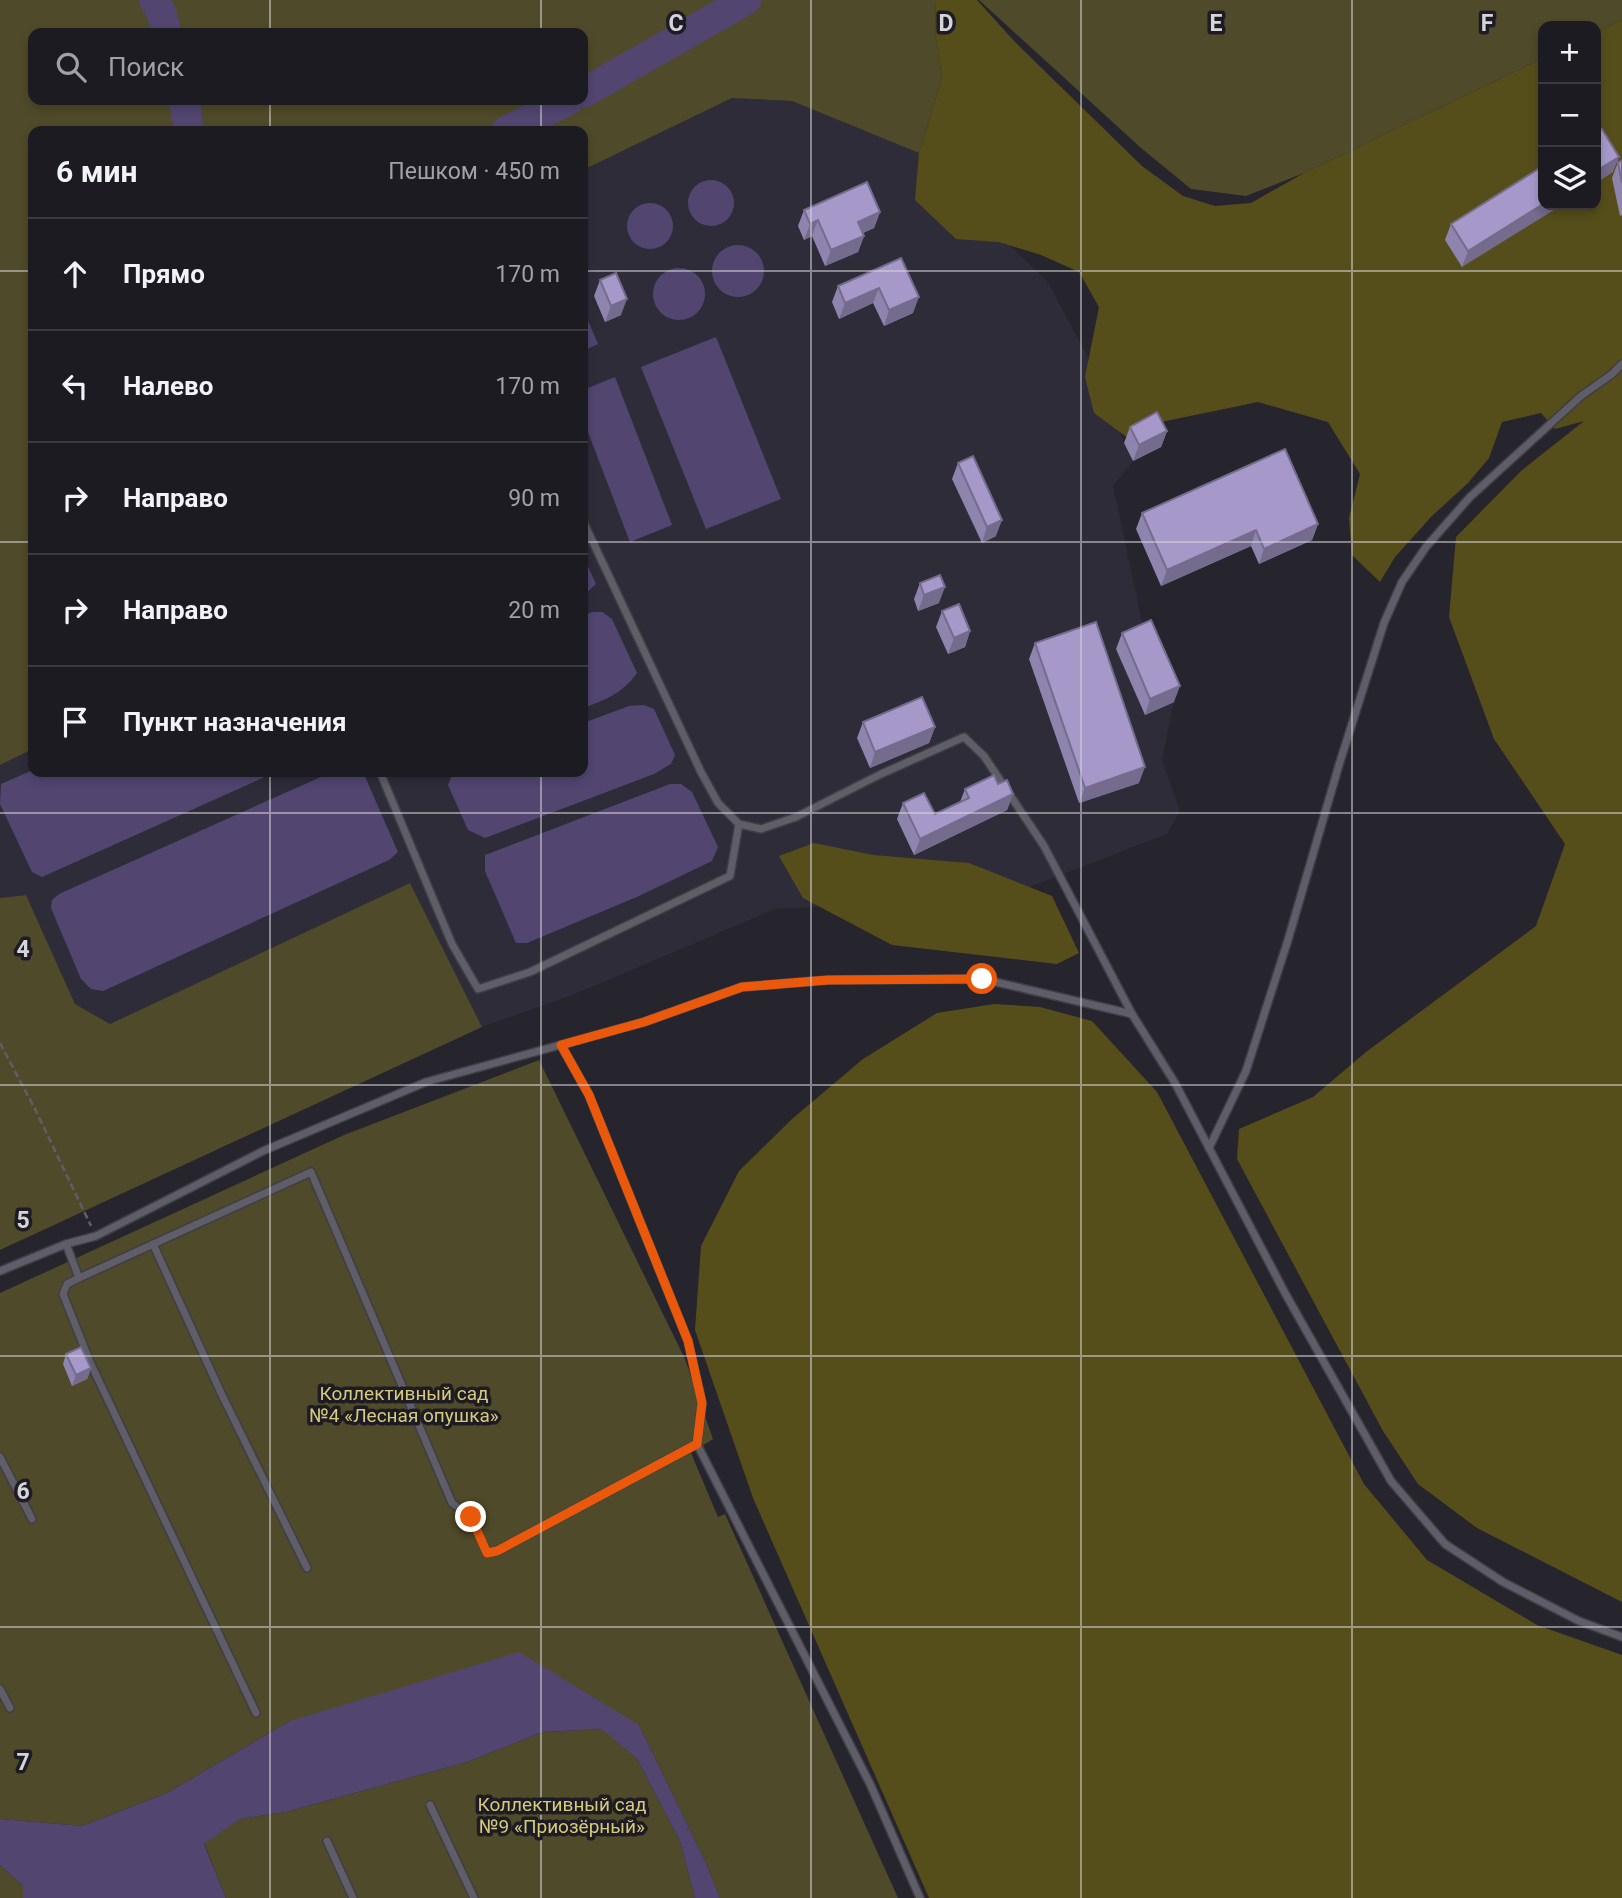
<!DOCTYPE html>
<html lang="ru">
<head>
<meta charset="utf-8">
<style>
  :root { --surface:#1c1b22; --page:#29282f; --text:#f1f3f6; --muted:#a0a1a5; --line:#3a3940 }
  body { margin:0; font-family:Roboto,sans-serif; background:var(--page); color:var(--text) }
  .controls { position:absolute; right:21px; top:21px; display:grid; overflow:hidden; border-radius:14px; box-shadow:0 4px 10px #0003 }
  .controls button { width:63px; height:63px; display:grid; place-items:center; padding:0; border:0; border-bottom:2px solid var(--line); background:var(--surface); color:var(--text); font:35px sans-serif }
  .stop { position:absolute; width:21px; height:21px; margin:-16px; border:5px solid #ea580c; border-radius:50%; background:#fff }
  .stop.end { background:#ea580c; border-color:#fff; box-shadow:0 2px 7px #0008 }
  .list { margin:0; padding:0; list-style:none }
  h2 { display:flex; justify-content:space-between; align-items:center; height:91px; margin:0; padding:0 28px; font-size:30px }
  h2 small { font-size:23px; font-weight:400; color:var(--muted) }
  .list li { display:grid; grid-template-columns:46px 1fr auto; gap:21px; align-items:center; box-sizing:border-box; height:112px; padding:0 28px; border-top:2px solid var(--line) }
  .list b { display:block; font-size:26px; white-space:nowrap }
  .list em { font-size:23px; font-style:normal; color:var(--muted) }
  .icon { flex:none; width:38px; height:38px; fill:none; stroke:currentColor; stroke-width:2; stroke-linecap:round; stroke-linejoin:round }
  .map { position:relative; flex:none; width:1622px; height:1898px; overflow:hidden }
  .search { position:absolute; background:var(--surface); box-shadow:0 4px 10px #0003; left:28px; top:28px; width:560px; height:77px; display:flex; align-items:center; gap:18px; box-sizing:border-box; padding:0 24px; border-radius:14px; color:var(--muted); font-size:26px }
  .panel { position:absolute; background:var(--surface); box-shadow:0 4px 10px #0003; left:28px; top:126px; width:560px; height:651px; border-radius:14px }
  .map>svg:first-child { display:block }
  .built { fill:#2f2c3a }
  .green { fill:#4f4a29; fill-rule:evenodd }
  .forest { fill:#564e1a }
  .water { fill:#524671 }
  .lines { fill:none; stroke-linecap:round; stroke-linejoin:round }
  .river { stroke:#524671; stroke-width:30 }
  .service-casing { stroke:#3f3e44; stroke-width:10 }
  .path { stroke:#5f5e65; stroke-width:2.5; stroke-dasharray:7 3.5; stroke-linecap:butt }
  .service { stroke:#5f5d67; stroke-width:7 }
  .wall { fill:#8f84ae }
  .shaded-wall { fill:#746b8d }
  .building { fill:#a699ca; stroke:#746b8d; stroke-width:2 }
  .route { stroke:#ea580c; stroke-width:9 }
  .grid { fill:none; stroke:#d5d4d9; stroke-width:2; stroke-opacity:0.55 }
  .labels { text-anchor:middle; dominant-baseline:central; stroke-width:7; stroke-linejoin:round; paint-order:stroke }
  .park-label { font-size:19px; fill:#d6ca7a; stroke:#1d1b23 }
  .grid-label { font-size:23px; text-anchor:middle; font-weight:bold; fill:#d5d4d9; stroke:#1d1b23; stroke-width:7; stroke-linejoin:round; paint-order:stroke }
</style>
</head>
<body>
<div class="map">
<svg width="1622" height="1898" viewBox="0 0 1622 1898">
  <rect width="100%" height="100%" fill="#26242d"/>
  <path class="built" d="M 732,98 L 792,101 L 919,153 L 951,190 L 1047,281 L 1103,385 L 1124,443 L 1133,461 L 1113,486 L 1145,636 L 1174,702 L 1162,760 L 1180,811 L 1167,834 L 1001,898 L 775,909 L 575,994 L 482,1027 L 410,883 L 110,1024 L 75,1004 L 26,895 L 0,898 L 0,765 L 33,749 L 33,772 L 583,772 L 583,170 Z"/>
  <g class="green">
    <path d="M 0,0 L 935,0 L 936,38 L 942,78 L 919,153 L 792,101 L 732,98 L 583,170 L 583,131 L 33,131 L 33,749 L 0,765 ZM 33,33 L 583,33 L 583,100 L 33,100 Z"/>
    <path d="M 979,0 L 1622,0 L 1622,20 L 1596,32 L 1596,26 L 1543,26 L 1543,58 L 1304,173 L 1246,196 L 1191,189 L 1141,148 Z"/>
    <path d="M 410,883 L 482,1027 L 0,1250 L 0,898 L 26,895 L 75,1004 L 110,1024 Z"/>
    <path d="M 539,1060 L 685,1359 L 713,1439 L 691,1453 L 718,1517 L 725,1514 L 898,1898 L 720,1898 L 706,1863 L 639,1725 L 290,1721 L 167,1793 L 82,1826 L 0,1819 L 0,1293 L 344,1135 Z"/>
    <path d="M 603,1729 L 637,1759 L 680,1841 L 695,1898 L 226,1898 L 204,1843 L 240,1819 L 286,1812 L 467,1762 L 543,1732 Z"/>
    <path d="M 0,1865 L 23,1886 L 23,1898 L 0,1898 Z"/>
  </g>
  <g class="forest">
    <path d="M 935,0 L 977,0 L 1015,42 L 1142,166 L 1183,196 L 1215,206 L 1251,203 L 1304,173 L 1543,58 L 1543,205 L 1596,205 L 1596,32 L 1622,20 L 1622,1602 L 1477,1528 L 1418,1484 L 1383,1431 L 1237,1159 L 1239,1129 L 1313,1097 L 1366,1052 L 1536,926 L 1565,844 L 1494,739 L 1449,617 L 1456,537 L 1521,471 L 1584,421 L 1555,429 L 1541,413 L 1502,422 L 1489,458 L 1468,483 L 1431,517 L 1395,557 L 1380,582 L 1352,555 L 1349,518 L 1360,474 L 1328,422 L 1258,402 L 1161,422 L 1128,438 L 1094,413 L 1085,377 L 1099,307 L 1079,272 L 1041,255 L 999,242 L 956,239 L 915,200 L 919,153 L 942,78 L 936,38 Z"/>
    <path d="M 814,843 L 873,855 L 969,863 L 1052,896 L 1079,953 L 1057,964 L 892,945 L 803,898 L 779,856 Z"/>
    <path d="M 994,1004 L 1040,1007 L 1092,1021 L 1157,1092 L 1364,1484 L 1427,1560 L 1537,1625 L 1622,1655 L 1622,1898 L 929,1898 L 753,1498 L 695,1330 L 701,1246 L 739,1171 L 792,1119 L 863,1059 L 937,1013 Z"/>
  </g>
  <g class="water">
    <circle cx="711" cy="203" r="23"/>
    <circle cx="650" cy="226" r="23"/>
    <circle cx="738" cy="271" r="26"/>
    <circle cx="679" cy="294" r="26"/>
    <path d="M 584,311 L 598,344 L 583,351 L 583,312 Z"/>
    <path d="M 716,337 L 781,499 L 706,529 L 641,367 Z"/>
    <path d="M 615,377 L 672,525 L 630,542 L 583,419 L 583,390 Z"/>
    <path d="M 583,556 L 596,584 L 583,596 Z"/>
    <path d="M 592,612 L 602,612 L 612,619 L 637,673 C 623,693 605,700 583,708 L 583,616 Z"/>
    <path d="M 644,705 L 654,709 L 675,755 L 671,764 L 654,774 L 485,838 L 468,830 L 448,785 L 452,775 L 457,772 L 583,772 L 583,723 L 629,706 Z"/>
    <path d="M 33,770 L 33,772 L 276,772 L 42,877 L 32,872 L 0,804 L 1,784 Z"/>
    <path d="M 332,772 L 363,772 L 398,852 L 389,860 L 103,991 L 91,989 L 81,979 L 51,908 L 52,900 L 59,894 Z"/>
    <path d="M 670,784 L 681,784 L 692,792 L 718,847 L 712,861 L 639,896 L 527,943 L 516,943 L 485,871 L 485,855 Z"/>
    <path d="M 519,1652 L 639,1725 L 706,1863 L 720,1898 L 695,1898 L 680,1841 L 637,1759 L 602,1729 L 543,1732 L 467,1762 L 286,1812 L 240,1819 L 204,1844 L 226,1898 L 23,1898 L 23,1886 L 0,1865 L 0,1819 L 82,1826 L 167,1793 L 290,1721 Z"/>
  </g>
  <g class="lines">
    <g class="river">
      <path d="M 154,0 L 161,12 L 167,33"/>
      <path d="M 583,93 L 746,0"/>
      <path d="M 184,100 L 189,131"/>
      <path d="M 506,131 L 569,100"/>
    </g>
    <defs>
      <g id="service">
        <path d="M 583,521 L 701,772 L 718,803 L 739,824 L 761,829 L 796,817 L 881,774 L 964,737 L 984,756 L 1044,846 L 1132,1014 L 1175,1083 L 1285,1293 L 1391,1481 L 1445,1544 L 1503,1582 L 1579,1621 L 1622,1637"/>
        <path d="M 380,772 L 452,944 L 478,989 L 530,972 L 730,876 L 739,824"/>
        <path d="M 561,1045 L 589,1095 L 688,1341 L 702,1403 L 697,1444"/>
        <path d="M 1209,1148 L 1246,1071 L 1288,940 L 1339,765 L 1384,623 L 1402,582 L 1426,547 L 1470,497 L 1581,396 L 1612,374 L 1622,364"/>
        <path d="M 66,1244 L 79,1278 L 67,1284 L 63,1294 L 90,1362 L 256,1713"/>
        <path d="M 153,1244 L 221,1393 L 307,1568"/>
        <path d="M 0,1271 L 66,1244 L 96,1236 L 263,1151 L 426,1082 L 644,1022 L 742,987 L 828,980 L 983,979 L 1132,1014"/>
        <path d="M 79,1278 L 311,1172 L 452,1503 L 471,1517 L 487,1553 L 497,1551 L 697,1444 L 871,1786 L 920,1898"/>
        <path d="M 0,1457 L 32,1519"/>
        <path d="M 0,1689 L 10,1708"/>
        <path d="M 430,1805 L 474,1898"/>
        <path d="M 327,1841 L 353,1898"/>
      </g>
    </defs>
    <use href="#service" class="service-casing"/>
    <path class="path" d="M 0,1043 L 36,1111 L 91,1226"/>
    <use href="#service" class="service"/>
  </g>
  <g class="wall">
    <path d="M 1622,161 L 1622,215 L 1620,216 L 1612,178 L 1618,162 Z"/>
    <path d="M 1543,166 L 1462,267 L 1445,240 L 1451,224 Z"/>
    <path d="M 804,210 L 880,212 L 874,228 L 863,233 L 864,236 L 858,252 L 825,266 L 812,236 L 804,240 L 798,226 Z"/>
    <path d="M 901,258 L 913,313 L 884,326 L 873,303 L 839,319 L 832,302 L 838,286 Z"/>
    <path d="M 600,280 L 621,315 L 605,322 L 594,296 Z"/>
    <path d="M 1130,427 L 1167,431 L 1161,447 L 1133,461 L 1124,443 Z"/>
    <path d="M 958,463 L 996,536 L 982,543 L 952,479 Z"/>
    <path d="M 1142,513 L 1318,524 L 1312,540 L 1259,564 L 1251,546 L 1161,586 L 1136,529 Z"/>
    <path d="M 920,583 L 939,603 L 918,611 L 914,599 Z"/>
    <path d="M 942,611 L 970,631 L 965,647 L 948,654 L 936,627 Z"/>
    <path d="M 1122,633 L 1174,702 L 1145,715 L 1116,649 Z"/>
    <path d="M 1035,643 L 1139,783 L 1079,803 L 1029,659 Z"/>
    <path d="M 863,722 L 935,727 L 929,743 L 870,768 L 857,738 Z"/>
    <path d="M 998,784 L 1013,794 L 1007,810 L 914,855 L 897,819 L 903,803 L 935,814 L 960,802 L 965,789 Z"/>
    <path d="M 66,1354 L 91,1368 L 87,1379 L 72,1386 L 63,1364 Z"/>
  </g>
  <g class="shaded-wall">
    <path d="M 1619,157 L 1613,172 L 1596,183 L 1596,171 Z"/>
    <path d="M 1543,205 L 1562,205 L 1462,267 L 1468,251 Z"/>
    <path d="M 880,212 L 874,228 L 852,238 L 858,222 Z"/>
    <path d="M 818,220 L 812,236 L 804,240 L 810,224 Z"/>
    <path d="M 864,236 L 858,252 L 825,266 L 831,250 Z"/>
    <path d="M 879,288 L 873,303 L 839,319 L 845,303 Z"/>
    <path d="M 919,297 L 913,313 L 884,326 L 889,310 Z"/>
    <path d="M 627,299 L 621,315 L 605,322 L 611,306 Z"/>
    <path d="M 1167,431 L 1161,447 L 1133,461 L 1139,445 Z"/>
    <path d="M 1002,520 L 996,536 L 982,543 L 987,527 Z"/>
    <path d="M 1318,524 L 1312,540 L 1259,564 L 1264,549 Z"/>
    <path d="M 1256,530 L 1251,546 L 1161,586 L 1167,570 Z"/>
    <path d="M 945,587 L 939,603 L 918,611 L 924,595 Z"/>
    <path d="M 970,631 L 965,647 L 948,654 L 954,638 Z"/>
    <path d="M 1180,686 L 1174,702 L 1145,715 L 1150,699 Z"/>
    <path d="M 935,727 L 929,743 L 870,768 L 875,752 Z"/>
    <path d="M 1145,767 L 1139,783 L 1079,803 L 1085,788 Z"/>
    <path d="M 1013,794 L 1007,810 L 914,855 L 920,839 Z"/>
    <path d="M 91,1368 L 87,1379 L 72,1386 L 76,1375 Z"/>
  </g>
  <g class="building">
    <path d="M 1602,129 L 1619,157 L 1596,171 L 1596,133 Z"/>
    <path d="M 1622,161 L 1622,183 L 1618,162 Z"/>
    <path d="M 1543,166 L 1543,204 L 1468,251 L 1451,224 Z"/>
    <path d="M 867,182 L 880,212 L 858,222 L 864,236 L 831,250 L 818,220 L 810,224 L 804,210 Z"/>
    <path d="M 901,258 L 919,297 L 889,310 L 879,288 L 845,303 L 838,286 Z"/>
    <path d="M 616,273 L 627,299 L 611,306 L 600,280 Z"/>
    <path d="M 1157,412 L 1167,431 L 1139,445 L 1130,427 Z"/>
    <path d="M 1285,449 L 1318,524 L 1264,549 L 1256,530 L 1167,570 L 1142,513 Z"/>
    <path d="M 973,456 L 1002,520 L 987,527 L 958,463 Z"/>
    <path d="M 940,575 L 945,587 L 924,595 L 920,583 Z"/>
    <path d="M 959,604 L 970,631 L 954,638 L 942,611 Z"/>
    <path d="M 1151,620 L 1180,686 L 1150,699 L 1122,633 Z"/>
    <path d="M 1096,622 L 1145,767 L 1085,788 L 1035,643 Z"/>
    <path d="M 922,697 L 935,727 L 875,752 L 863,722 Z"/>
    <path d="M 994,775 L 998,784 L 1007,780 L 1013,794 L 920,839 L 903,803 L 924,793 L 935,814 L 969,798 L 965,789 Z"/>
    <path d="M 81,1347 L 91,1368 L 76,1375 L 66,1354 Z"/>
  </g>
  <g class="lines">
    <path class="route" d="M 471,1517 L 487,1553 L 497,1551 L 697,1444 L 702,1403 L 688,1341 L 589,1095 L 561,1045 L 644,1022 L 742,987 L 828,980 L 982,979"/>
  </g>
  <path class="grid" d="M 270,0 L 270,33M 541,0 L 541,33M 811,0 L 811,1898M 1081,0 L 1081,1898M 1352,0 L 1352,1898M 270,100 L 270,131M 541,100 L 541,131M 0,271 L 33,271M 583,271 L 1622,271M 0,542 L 33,542M 583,542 L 1622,542M 270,772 L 270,1898M 541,772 L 541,1898M 0,813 L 1622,813M 0,1085 L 1622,1085M 0,1356 L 1622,1356M 0,1627 L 1622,1627"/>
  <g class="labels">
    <g class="park-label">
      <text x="404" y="1393">Коллективный сад<tspan x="404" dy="22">№4 «Лесная опушка»</tspan></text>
      <text x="562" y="1804">Коллективный сад<tspan x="562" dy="22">№9 «Приозёрный»</tspan></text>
    </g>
  </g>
  <g class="grid-label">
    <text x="676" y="31">C</text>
    <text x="946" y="31">D</text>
    <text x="1216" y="31">E</text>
    <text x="1487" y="31">F</text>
    <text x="23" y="957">4</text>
    <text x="23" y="1228">5</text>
    <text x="23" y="1499">6</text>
    <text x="23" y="1770">7</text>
  </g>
</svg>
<div class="controls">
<button>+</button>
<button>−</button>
<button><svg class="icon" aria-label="layers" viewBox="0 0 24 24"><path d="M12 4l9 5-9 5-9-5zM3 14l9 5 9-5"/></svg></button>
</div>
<div class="stop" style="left:982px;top:979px"></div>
<div class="stop end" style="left:471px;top:1517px"></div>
<div class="search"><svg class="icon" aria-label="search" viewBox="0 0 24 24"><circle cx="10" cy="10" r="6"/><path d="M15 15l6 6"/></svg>Поиск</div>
<section class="panel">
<h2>6 мин<small>Пешком · 450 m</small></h2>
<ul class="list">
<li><svg class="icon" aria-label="ahead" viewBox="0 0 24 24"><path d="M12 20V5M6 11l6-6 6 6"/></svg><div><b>Прямо</b></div><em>170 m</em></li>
<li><svg class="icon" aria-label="left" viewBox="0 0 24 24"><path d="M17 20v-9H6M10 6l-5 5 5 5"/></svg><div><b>Налево</b></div><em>170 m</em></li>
<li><svg class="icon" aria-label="right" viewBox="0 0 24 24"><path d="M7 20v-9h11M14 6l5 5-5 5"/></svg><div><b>Направо</b></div><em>90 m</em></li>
<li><svg class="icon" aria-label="right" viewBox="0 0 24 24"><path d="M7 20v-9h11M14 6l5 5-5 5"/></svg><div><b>Направо</b></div><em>20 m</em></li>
<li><svg class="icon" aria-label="arrive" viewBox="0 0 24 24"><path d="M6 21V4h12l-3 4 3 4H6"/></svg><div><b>Пункт назначения</b></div></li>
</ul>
</section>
</div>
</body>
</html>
